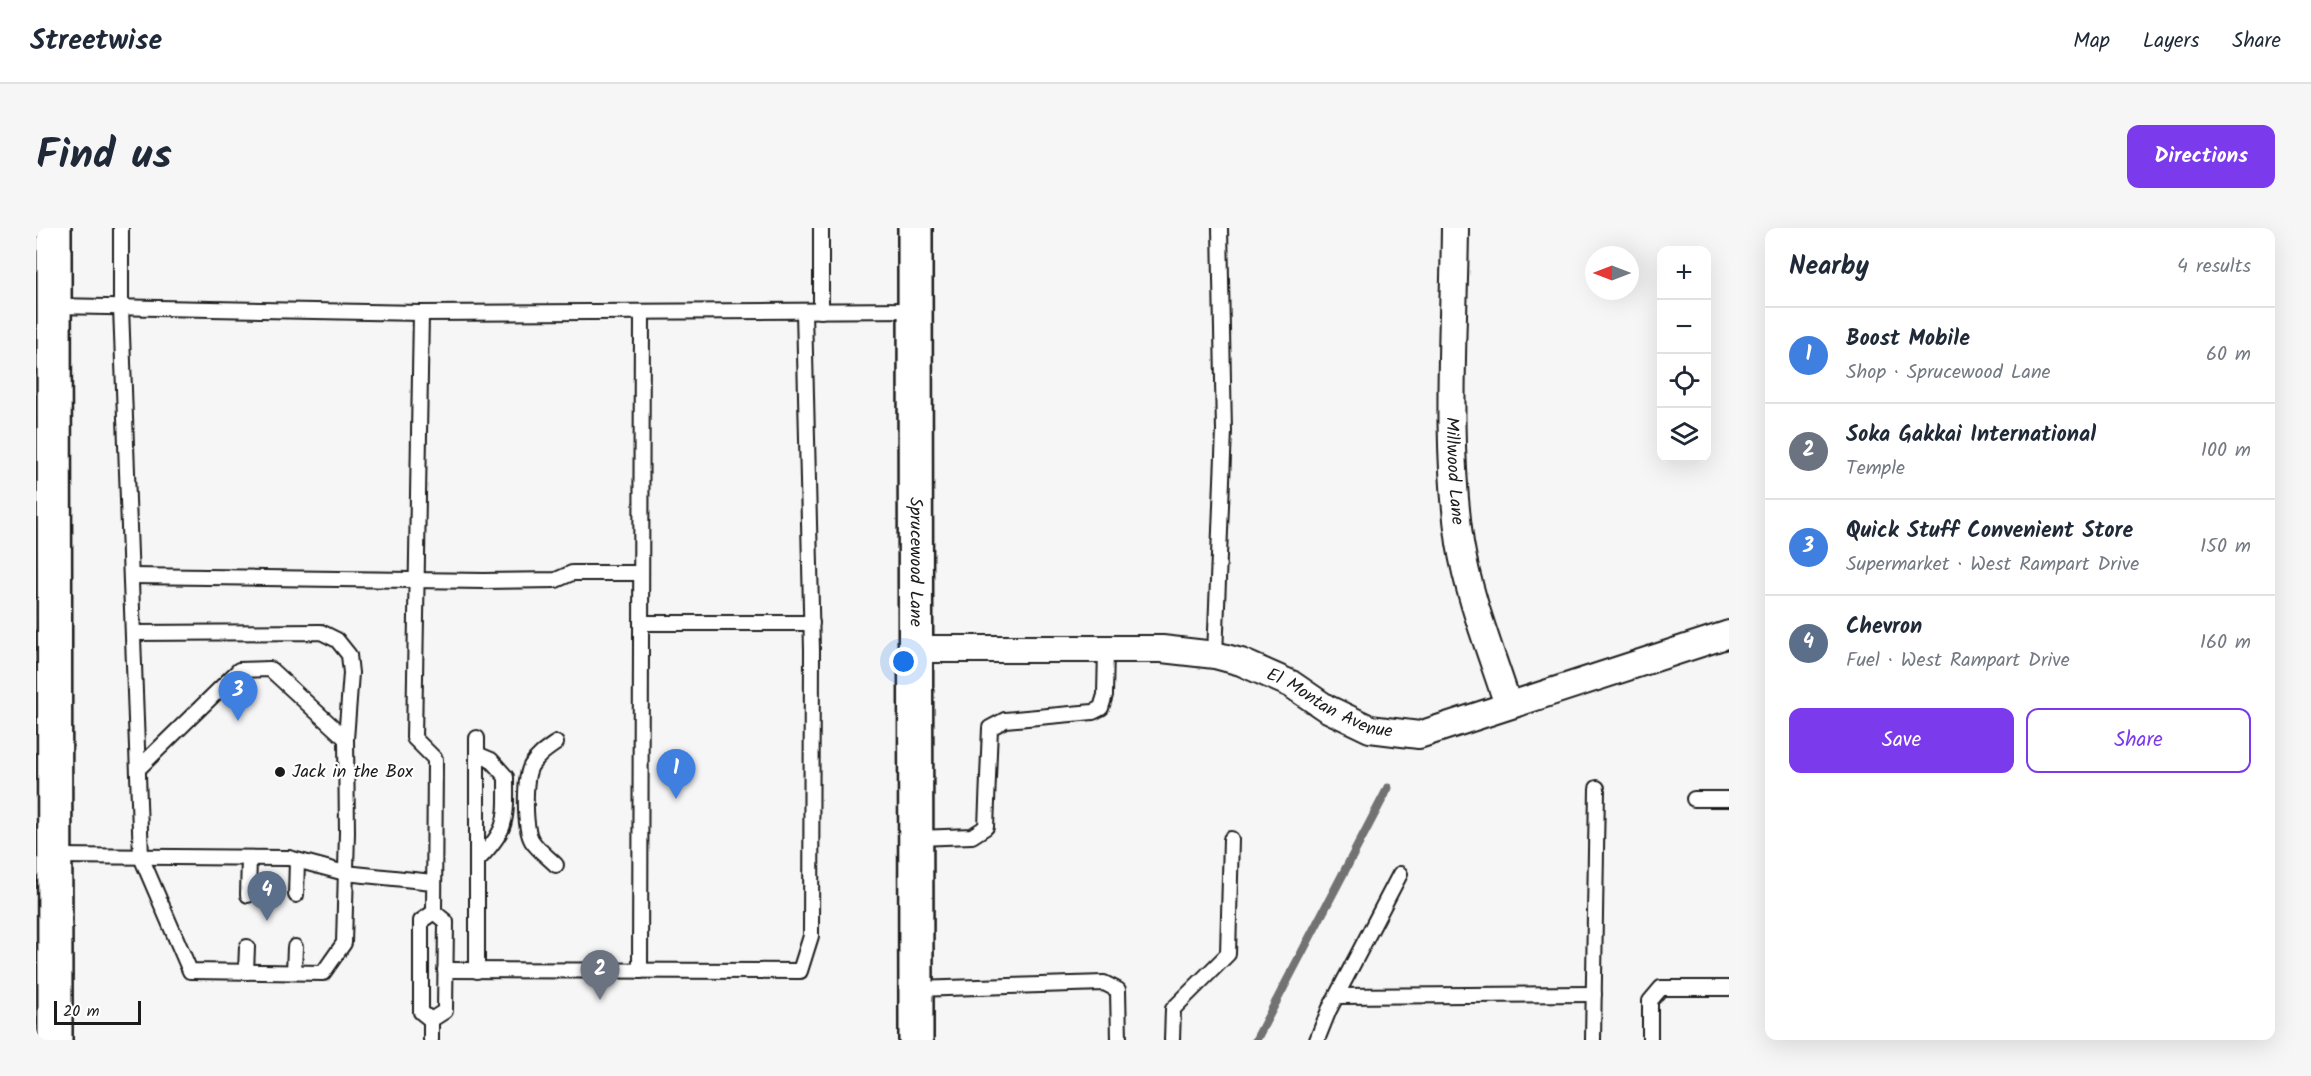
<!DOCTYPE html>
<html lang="en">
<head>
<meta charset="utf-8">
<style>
  :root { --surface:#fff; --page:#f6f6f7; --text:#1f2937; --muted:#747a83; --line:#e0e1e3; --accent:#7c3aed }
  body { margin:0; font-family:Kalam,sans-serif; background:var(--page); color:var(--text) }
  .controls { position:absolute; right:18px; top:18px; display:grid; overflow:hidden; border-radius:12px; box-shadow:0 6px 24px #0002 }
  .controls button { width:54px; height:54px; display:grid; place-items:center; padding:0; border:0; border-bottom:2px solid var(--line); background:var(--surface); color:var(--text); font:30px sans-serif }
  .compass { position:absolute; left:1549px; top:18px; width:54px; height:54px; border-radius:50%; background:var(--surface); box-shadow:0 6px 24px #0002; rotate:270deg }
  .scale { position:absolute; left:18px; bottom:15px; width:87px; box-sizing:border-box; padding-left:6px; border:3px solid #1c1c1c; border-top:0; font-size:16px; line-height:21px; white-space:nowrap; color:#1c1c1c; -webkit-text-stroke:4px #fff; paint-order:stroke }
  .you { position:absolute; left:868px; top:434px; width:21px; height:21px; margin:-15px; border:4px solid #fff; border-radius:50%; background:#1a73e8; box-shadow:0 0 0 9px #1a73e833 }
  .badge { display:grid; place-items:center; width:39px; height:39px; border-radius:50%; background:var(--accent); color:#fff; font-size:20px; font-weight:700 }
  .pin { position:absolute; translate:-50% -50px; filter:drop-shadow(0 2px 3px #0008) }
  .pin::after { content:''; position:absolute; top:32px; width:21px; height:18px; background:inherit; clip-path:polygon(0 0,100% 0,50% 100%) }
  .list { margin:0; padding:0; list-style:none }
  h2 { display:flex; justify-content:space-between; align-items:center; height:78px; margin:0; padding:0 24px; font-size:26px }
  h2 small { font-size:20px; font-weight:400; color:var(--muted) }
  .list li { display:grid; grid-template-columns:39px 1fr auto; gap:18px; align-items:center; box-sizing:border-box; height:96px; padding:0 24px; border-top:2px solid var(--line) }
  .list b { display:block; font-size:22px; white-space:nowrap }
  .list p { margin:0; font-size:20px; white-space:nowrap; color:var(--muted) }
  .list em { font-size:20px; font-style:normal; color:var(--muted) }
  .actions { display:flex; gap:12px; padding:18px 24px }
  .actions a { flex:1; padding:14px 0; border:2px solid var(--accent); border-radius:12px; text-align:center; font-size:21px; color:var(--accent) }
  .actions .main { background:var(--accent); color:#fff }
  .icon { flex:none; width:33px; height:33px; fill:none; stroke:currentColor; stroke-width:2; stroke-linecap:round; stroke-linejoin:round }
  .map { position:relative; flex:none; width:1693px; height:812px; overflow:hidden; border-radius:12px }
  header { display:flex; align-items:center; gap:36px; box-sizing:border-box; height:84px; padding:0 30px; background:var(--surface); border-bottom:2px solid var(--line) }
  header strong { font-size:28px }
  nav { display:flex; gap:33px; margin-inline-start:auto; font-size:21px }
  .intro { display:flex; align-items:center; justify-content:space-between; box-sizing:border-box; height:144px; padding:0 36px }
  h1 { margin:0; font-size:42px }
  .button { padding:15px 27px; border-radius:12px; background:var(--accent); color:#fff; font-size:21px; font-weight:700 }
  main { display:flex; gap:36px; padding:0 36px }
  aside { flex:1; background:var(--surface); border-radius:12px; box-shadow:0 6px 24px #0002 }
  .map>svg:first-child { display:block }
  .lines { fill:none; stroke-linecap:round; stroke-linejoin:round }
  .stream { stroke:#727272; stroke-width:9 }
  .service-casing { stroke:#1c1c1c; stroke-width:18 }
  .minor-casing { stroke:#1c1c1c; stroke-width:30 }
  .tertiary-casing { stroke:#1c1c1c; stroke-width:38 }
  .service { stroke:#fff; stroke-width:14 }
  .minor { stroke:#fff; stroke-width:26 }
  .tertiary { stroke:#fff; stroke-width:33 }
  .poi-dot { fill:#1c1c1c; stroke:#fff; stroke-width:2 }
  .labels { text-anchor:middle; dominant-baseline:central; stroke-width:4.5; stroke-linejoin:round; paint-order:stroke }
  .street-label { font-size:18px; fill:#1c1c1c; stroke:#fff }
  .poi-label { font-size:18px; fill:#1c1c1c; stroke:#fff; text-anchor:start }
</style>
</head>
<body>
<header>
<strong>Streetwise</strong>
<nav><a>Map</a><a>Layers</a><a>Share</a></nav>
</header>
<div class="intro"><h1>Find us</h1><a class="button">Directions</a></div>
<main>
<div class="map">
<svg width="1693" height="812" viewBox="0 0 1693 812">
  <rect width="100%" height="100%" fill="#f6f6f6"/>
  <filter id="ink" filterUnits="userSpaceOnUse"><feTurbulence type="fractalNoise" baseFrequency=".0167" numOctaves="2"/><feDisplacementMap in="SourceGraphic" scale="12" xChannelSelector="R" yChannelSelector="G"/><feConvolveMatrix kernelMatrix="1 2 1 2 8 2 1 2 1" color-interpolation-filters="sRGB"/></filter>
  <g filter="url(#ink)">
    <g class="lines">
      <path class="stream" d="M 1220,812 L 1352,560"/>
      <defs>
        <g id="service">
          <path d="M 85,0 L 85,79 L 105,629 L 154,743 L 287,745 L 308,715 L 311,604 L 310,511 L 315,445 L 313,427 L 301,412 L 285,404 L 97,405"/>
          <path d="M 18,78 L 385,85 L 880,82"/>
          <path d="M 785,83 L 785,0"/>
          <path d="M 385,85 L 378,510 L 399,531 L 398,684"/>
          <path d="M 95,348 L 448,353 L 520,352 L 536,345 L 605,345"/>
          <path d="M 605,395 L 776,395"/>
          <path d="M 1179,427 L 1188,203 L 1184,0"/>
          <path d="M 520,515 C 510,522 501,528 495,538 C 488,551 488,600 496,613 C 502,622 512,629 520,637"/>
          <path d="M 441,526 L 455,532 L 470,549 C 470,593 473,600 441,633"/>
          <path d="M 102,541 L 203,442 L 234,441 L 310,511"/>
          <path d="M 1658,571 L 1693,571"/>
          <path d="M 881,610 L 936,608 L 950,599 L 954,500 L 969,492 L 1057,484 L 1065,480 L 1069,467 L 1070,421"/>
          <path d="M 19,628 L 253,630 L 309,645 L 397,654"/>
          <path d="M 212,667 L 213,630"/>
          <path d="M 260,667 L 261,633"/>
          <path d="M 409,742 L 764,743 L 775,708 L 776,422 L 768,83"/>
          <path d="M 441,743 L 441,510"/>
          <path d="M 604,743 L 606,84"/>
          <path d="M 210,744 L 211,719"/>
          <path d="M 258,744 L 259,719"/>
          <path d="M 880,761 L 1068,755 L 1082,762 L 1083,812"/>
          <path d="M 1301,768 L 1558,766"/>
          <path d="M 395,792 L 409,783 L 410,694 L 398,684"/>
          <path d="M 395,792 L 385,784 L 385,693 L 398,684"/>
          <path d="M 395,792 L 395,812"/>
          <path d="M 1136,812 L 1137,781 L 1192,726 L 1195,611"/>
          <path d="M 1281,812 L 1293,782 L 1364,646"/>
          <path d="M 1557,812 L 1561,560"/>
          <path d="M 1614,812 L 1614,773 L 1625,760 L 1693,760"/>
        </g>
        <g id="minor">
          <path id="s1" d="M 1419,0 C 1418,103 1409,213 1424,315 C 1433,370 1455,424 1472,477"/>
          <path id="s2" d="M 882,421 L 1126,421 L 1179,427 L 1205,434 L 1255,456 L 1290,480 L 1334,501 L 1383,507 L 1693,406"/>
        </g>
        <g id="tertiary">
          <path d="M 18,0 L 19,812"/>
          <path id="s3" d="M 879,0 L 880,812"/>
        </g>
      </defs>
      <use href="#service" class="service-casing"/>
      <use href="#minor" class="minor-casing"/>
      <use href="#tertiary" class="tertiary-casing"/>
      <use href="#service" class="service"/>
      <use href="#minor" class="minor"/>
      <use href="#tertiary" class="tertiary"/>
    </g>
  </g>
  <circle class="poi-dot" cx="244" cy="544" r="6"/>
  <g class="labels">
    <g class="street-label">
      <text stroke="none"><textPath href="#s1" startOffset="243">Millwood Lane</textPath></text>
      <text stroke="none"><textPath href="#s3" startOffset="334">Sprucewood Lane</textPath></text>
      <text stroke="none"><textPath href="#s2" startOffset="423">El Montan Avenue</textPath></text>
    </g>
    <g class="poi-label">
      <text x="256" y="544">Jack in the Box</text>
    </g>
  </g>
</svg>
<div class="controls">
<button>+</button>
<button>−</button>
<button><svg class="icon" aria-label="locate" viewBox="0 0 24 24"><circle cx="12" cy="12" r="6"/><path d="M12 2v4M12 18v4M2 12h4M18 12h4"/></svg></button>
<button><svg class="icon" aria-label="layers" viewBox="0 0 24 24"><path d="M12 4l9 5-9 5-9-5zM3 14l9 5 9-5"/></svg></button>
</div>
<svg class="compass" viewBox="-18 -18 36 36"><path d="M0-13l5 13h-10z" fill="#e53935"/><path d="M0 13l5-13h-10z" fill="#747a83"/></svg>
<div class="scale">20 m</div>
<div class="you"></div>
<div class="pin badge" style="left:640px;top:571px;background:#3f7fe0">1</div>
<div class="pin badge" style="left:564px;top:772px;background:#6b7280">2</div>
<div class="pin badge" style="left:202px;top:493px;background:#3f7fe0">3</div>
<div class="pin badge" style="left:231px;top:693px;background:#5c6f8a">4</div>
</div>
<aside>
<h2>Nearby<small>4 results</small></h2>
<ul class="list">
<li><span class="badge" style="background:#3f7fe0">1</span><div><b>Boost Mobile</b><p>Shop · Sprucewood Lane</p></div><em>60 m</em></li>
<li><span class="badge" style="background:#6b7280">2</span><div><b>Soka Gakkai International</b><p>Temple</p></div><em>100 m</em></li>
<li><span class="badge" style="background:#3f7fe0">3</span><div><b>Quick Stuff Convenient Store</b><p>Supermarket · West Rampart Drive</p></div><em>150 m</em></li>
<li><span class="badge" style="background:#5c6f8a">4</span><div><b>Chevron</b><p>Fuel · West Rampart Drive</p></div><em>160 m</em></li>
</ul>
<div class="actions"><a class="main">Save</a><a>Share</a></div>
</aside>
</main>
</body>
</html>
